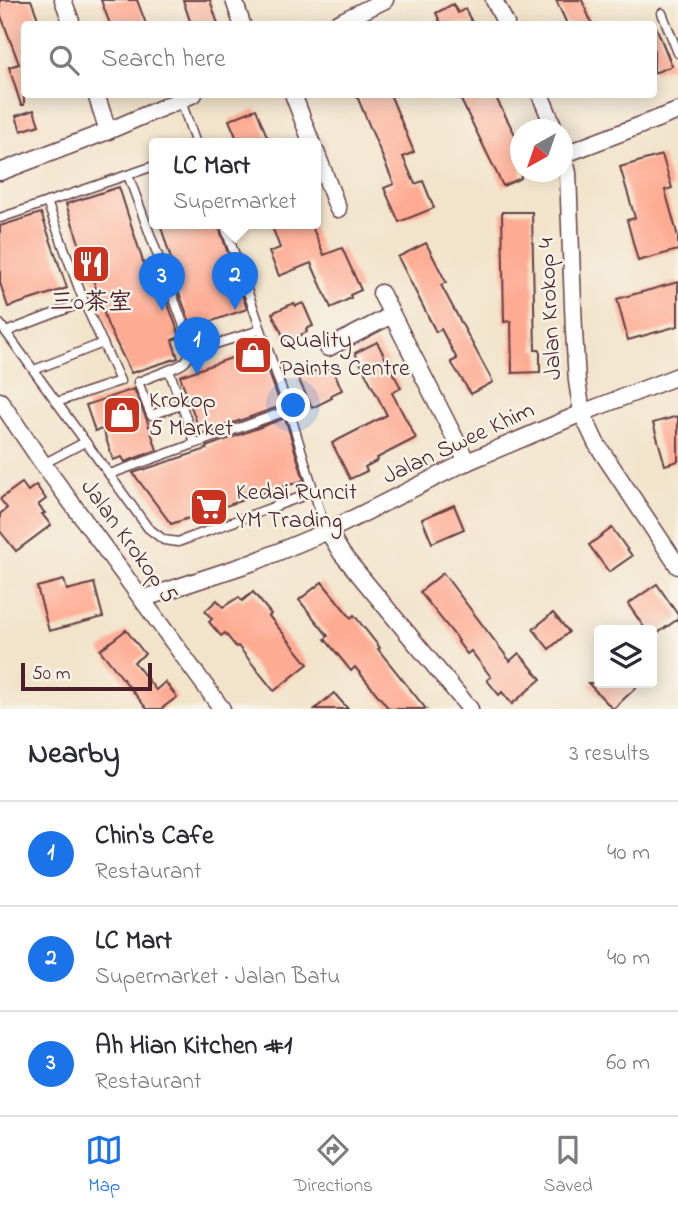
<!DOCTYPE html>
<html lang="en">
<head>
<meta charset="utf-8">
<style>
  :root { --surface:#fff; --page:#f2f2f3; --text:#2b2b33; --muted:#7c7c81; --line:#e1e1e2; --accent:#1a73e8 }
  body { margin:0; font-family:"Indie Flower","LXGW WenKai TC",sans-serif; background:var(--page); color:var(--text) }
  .controls { position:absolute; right:21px; bottom:21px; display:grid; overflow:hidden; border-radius:7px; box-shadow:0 4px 18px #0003 }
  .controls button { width:63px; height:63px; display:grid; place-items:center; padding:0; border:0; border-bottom:2px solid var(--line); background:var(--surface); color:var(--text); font:35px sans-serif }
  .compass { position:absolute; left:510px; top:119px; width:63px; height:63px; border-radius:50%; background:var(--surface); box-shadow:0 4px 18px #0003; rotate:220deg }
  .scale { position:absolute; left:21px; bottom:18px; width:131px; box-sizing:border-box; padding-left:7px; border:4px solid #4a1f2b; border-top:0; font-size:19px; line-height:24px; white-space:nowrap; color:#4a1f2b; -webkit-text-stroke:5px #f7f3e8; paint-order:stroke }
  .you { position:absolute; left:294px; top:406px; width:24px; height:24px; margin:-18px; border:5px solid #fff; border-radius:50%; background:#1a73e8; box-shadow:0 0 0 10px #1a73e833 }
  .badge { display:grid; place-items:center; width:46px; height:46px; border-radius:50%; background:var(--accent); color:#fff; font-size:23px; font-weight:700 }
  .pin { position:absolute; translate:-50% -58px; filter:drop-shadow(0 2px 4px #0008) }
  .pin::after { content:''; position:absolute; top:37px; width:24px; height:21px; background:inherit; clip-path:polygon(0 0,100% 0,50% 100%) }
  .popup { position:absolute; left:149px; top:138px; width:172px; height:91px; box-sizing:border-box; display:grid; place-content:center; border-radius:7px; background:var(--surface); filter:drop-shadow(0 2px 5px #0005); font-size:23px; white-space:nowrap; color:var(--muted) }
  .popup b { font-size:26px; color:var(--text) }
  .popup::after { content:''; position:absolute; left:50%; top:100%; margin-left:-14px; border:14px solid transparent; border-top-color:var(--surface) }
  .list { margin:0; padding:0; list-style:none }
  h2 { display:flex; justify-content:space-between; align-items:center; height:91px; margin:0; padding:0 28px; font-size:30px }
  h2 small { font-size:23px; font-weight:400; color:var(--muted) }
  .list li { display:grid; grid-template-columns:46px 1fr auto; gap:21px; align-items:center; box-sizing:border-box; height:105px; padding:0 28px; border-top:2px solid var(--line) }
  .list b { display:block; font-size:26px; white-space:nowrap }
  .list p { margin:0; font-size:23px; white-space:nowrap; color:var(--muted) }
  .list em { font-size:23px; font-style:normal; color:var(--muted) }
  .icon { flex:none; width:38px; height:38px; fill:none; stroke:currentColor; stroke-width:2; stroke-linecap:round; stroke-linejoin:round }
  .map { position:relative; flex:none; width:678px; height:709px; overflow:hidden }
  .search { position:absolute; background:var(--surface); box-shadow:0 4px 18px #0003; left:21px; right:21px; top:21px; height:77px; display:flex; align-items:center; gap:18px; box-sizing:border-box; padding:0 24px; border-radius:7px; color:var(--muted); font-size:26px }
  .sheet { height:406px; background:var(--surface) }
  nav { display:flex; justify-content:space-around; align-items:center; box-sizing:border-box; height:98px; border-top:2px solid var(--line); background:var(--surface); font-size:19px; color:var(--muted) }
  nav a { display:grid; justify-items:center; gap:4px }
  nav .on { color:var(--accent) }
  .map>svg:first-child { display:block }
  .building { fill:#feab93 }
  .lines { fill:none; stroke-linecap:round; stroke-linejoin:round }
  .service-casing { stroke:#633d43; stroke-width:11 }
  .minor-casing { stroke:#633d43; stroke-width:19 }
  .service { stroke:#fff; stroke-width:8 }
  .minor { stroke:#fff; stroke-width:16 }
  .labels { text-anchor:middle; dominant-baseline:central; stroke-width:5; stroke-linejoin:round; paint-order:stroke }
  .poi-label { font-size:24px; fill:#4a1f2b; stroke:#f7f3e8; text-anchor:start }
  .street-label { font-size:24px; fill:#4a1f2b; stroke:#f7f3e8 }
</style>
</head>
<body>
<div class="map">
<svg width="678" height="709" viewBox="0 0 678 709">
  <rect width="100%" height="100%" fill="#f7f3e8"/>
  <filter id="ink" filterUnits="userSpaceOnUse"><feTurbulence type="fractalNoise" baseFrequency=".0143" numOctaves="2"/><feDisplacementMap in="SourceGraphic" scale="14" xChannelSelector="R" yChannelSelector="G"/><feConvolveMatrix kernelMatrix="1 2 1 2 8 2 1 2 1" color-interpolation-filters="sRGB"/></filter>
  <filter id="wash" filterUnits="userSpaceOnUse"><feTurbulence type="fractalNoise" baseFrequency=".00686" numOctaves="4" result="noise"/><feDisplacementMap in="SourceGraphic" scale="28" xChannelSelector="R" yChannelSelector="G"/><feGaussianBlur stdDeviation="1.57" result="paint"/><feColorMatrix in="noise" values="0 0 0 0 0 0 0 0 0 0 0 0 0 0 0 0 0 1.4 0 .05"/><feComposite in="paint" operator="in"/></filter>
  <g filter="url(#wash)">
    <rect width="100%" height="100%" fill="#f2e4cb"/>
    <g id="blocks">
      <g class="building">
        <path d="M 0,0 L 31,0 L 40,24 L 24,24 L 24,105 L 21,105 L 9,67 L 19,64 L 0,13 Z"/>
        <path d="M 101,0 L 137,0 L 146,24 L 110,24 Z"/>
        <path d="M 183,0 L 210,0 L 218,24 L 191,24 Z"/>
        <path d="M 556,0 L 582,0 L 592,24 L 567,24 Z"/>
        <path d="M 453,4 L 458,13 L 465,9 L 473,24 L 434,24 L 440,21 L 436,13 Z"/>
        <path d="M 654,22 L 672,66 L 654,73 Z"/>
        <path d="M 356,94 L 390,94 L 414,152 L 403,157 L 415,184 L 423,181 L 434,208 L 399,222 L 384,188 L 394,184 Z"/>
        <path d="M 458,94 L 494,94 L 521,146 L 521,178 L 503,186 Z"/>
        <path d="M 256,109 L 270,144 L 239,144 L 229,120 Z"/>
        <path d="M 34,110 L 39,125 L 21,131 L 16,116 Z"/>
        <path d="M 662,155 L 672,188 L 665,190 L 678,237 L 678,250 L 638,261 L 627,220 L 635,218 L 620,167 Z"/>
        <path d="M 119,187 L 146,271 L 155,268 L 180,337 L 172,340 L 178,358 L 131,373 L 108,326 L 93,279 L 91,279 L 66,204 Z"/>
        <path d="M 502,212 L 532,212 L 535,350 L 540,350 L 540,372 L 512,373 L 511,321 L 504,322 Z"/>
        <path d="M 41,213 L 67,288 L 8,307 L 0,283 L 0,226 Z"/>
        <path d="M 160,224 L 218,224 L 247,309 L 192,328 L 168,263 L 172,262 Z"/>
        <path d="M 271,224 L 311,224 L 324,255 L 342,248 L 361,290 L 350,295 L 351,298 L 331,308 L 311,263 L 279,276 L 269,252 L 280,248 Z"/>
        <path d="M 426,243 L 446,282 L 441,285 L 493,382 L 471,394 L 451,362 L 457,359 L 441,329 L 436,332 L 398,257 Z"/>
        <path d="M 678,282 L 678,326 L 628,340 L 617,299 Z"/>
        <path d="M 294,303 L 296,306 L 303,303 L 313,326 L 306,329 L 307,332 L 286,342 L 272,313 Z"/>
        <path d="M 377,342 L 401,388 L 392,393 L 416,438 L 377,458 L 378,460 L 365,467 L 367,471 L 350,479 L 332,443 L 387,415 L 355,353 Z"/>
        <path d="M 260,348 L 281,406 L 201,434 L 180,376 Z"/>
        <path d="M 332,367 L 342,390 L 331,395 L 332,398 L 312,408 L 298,378 L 320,369 L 321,372 Z"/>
        <path d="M 134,389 L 147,420 L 157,450 L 125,462 L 122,457 L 113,460 L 103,429 L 95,431 L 86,405 Z"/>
        <path d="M 678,416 L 678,461 L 665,465 L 653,423 Z"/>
        <path d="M 285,418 L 304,480 L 171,524 L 133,473 L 207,449 L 206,447 Z"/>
        <path d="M 22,483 L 28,491 L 36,485 L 46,499 L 38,505 L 45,513 L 42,514 L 51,525 L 16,551 L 0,531 L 0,514 L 7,508 L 0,499 Z"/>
        <path d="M 454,505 L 464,529 L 432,543 L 422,519 Z"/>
        <path d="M 612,528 L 632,556 L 609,572 L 589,545 Z"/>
        <path d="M 443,573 L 510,661 L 519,653 L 541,679 L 512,704 L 502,692 L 499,695 L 487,680 L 491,677 L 471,651 L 467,654 L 458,642 L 459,641 L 420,592 Z"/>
        <path d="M 64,580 L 67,590 L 94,583 L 103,617 L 49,631 L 37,587 Z"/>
        <path d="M 322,582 L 351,618 L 354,615 L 380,648 L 378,649 L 426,709 L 389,709 L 355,667 L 351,671 L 325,639 L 328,636 L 299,600 Z"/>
        <path d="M 657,584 L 678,615 L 678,619 L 652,637 L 652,630 L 646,630 L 628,604 Z"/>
        <path d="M 253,592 L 271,614 L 269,616 L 308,664 L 274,691 L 238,646 L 236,647 L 225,633 L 221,636 L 209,622 L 212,619 L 205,611 L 217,600 L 223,607 L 239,597 L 242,601 Z"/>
        <path d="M 553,613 L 569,632 L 549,649 L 533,629 Z"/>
        <path d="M 126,630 L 145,654 L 134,662 L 156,690 L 165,682 L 177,697 L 161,709 L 147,709 L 100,650 Z"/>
        <path d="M 588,683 L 641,683 L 613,709 Z"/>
        <path d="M 334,693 L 348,709 L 315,709 Z"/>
      </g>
    </g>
  </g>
  <g filter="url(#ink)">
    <use href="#blocks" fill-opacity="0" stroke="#633d43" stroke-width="2"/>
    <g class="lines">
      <defs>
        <g id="service">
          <path d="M 662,13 L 678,53"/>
          <path d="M 181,101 L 196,144"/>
          <path d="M 128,175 L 191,345 C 189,362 185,364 169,370 L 195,443"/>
          <path d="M 47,202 L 84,302"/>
          <path d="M 0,218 L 154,166"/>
          <path d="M 224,224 L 289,410 L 321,515 L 328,531"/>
          <path d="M 0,324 L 148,528 L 164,540 L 178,542 L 314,492"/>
          <path d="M 6,332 L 84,302 L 120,381 L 57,402"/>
          <path d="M 203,348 L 260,330"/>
          <path d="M 34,370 L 103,343"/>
          <path d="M 169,370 L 138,382 L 151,415 L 181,405"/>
          <path d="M 43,464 L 85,442"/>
          <path d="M 110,474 L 289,410"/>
        </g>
        <g id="minor">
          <path d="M 63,0 L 72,24"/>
          <path d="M 234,0 L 242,24"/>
          <path d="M 494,0 L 506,24"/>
          <path d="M 336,24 L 385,0"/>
          <path d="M 96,94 L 108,131"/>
          <path d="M 293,94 L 312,144"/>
          <path d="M 540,94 L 555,130"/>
          <path d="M 562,148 L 568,173 L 574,331 L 577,381 L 582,413 L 596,443 L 678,566"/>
          <path d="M 316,152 L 338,209"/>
          <path d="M 565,154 L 678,111"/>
          <path d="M 0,172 L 108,131 L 194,94"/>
          <path d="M 381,293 L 467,462"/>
          <path d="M 328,348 L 392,315"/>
          <path d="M 0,401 L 43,464 L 222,709"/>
          <path d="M 328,531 L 342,554 L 470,709"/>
          <path d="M 142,599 L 254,562 L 328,531 L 460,465 L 582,413 L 678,376"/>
        </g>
      </defs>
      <use href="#service" class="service-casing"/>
      <use href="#minor" class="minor-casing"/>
      <use href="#service" class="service"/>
      <use href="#minor" class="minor"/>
    </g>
  </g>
  <defs>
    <symbol id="restaurant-square" viewBox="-11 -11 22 22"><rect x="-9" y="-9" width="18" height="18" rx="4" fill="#c8321e" stroke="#f7f3e8"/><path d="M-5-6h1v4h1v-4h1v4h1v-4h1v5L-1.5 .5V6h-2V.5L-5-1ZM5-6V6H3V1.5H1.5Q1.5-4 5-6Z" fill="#fff"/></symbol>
    <symbol id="shop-square" viewBox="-11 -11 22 22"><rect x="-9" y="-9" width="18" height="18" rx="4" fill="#c8321e" stroke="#f7f3e8"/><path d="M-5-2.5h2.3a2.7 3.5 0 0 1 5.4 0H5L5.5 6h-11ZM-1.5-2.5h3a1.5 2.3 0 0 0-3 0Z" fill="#fff"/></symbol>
    <symbol id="supermarket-square" viewBox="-11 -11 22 22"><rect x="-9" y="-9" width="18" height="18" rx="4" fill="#c8321e" stroke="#f7f3e8"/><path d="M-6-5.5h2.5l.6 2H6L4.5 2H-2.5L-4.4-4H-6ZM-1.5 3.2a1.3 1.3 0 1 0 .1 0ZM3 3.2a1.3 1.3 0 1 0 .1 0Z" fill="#fff"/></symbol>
  </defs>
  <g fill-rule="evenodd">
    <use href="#restaurant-square" x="69" y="242" width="44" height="44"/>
    <use href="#shop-square" x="231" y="333" width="44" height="44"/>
    <use href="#shop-square" x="100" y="393" width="44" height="44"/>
    <use href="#supermarket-square" x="187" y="485" width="44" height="44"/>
  </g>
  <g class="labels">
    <g class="poi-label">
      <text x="91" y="303" text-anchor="middle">三0茶室</text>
      <text x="280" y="341">Quality<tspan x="280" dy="28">Paints Centre</tspan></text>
      <text x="149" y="401">Krokop<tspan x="149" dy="28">5 Market</tspan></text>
      <text x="236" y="493">Kedai Runcit<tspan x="236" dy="28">YM Trading</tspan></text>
    </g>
    <g class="street-label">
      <text transform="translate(551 309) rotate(-93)">Jalan Krokop 4</text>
      <text transform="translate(459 444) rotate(-25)">Jalan Swee Khim</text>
      <text transform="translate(128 542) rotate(54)">Jalan Krokop 5</text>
    </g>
  </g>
</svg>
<div class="controls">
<button><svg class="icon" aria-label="layers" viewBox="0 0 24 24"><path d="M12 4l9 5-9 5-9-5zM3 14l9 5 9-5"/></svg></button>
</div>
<svg class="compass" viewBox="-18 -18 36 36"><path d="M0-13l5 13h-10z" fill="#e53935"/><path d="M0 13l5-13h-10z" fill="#7c7c81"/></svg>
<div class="scale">50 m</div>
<div class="you"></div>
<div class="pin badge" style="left:197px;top:375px">1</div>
<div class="pin badge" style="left:235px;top:310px">2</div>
<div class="popup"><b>LC Mart</b>Supermarket</div>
<div class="pin badge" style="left:162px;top:311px">3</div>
<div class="search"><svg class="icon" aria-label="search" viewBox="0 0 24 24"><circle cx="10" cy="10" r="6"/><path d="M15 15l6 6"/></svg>Search here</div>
</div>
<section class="sheet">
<h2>Nearby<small>3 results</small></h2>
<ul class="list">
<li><span class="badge">1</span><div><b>Chin's Cafe</b><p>Restaurant</p></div><em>40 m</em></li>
<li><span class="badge">2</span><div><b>LC Mart</b><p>Supermarket · Jalan Batu</p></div><em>40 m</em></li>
<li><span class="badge">3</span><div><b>Ah Hian Kitchen #1</b><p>Restaurant</p></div><em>60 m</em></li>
</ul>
</section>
<nav>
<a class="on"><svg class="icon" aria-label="map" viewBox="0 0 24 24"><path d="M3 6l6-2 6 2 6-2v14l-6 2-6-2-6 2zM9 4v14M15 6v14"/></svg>Map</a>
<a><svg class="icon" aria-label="directions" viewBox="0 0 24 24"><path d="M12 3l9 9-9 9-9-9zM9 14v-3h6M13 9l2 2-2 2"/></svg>Directions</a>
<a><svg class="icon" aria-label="saved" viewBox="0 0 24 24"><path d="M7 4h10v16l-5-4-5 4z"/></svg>Saved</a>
</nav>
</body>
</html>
